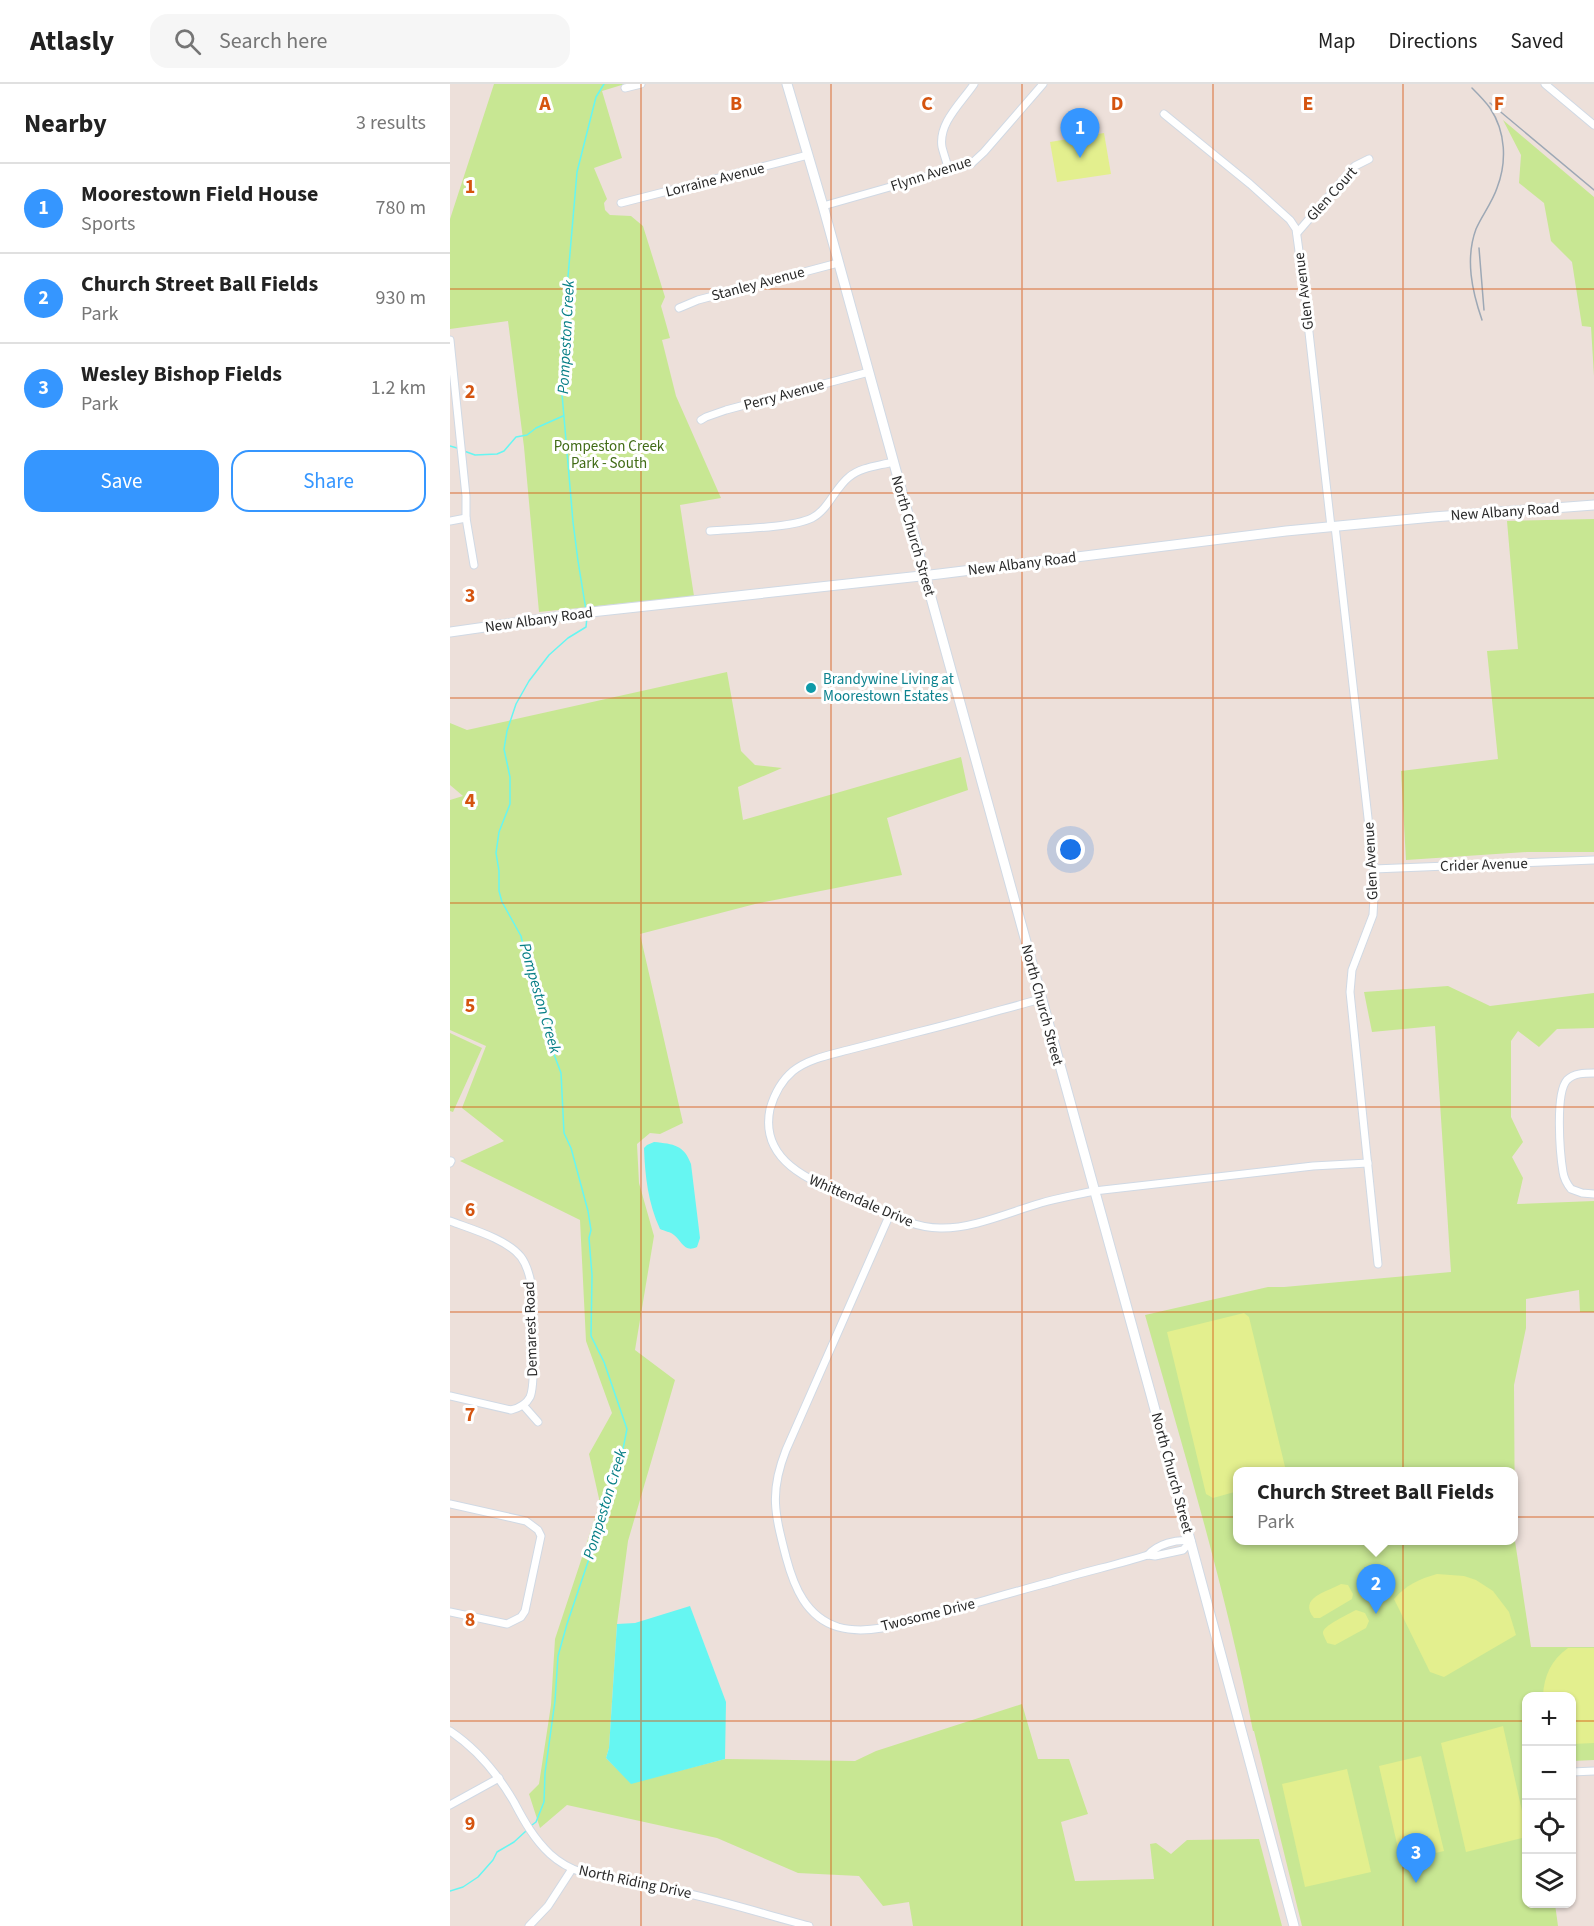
<!DOCTYPE html>
<html lang="en">
<head>
<meta charset="utf-8">
<style>
  :root { --surface:#fff; --page:#f6f6f6; --text:#222; --muted:#767676; --line:#e0e0e0; --accent:#3596ff }
  body { margin:0; font-family:"Source Sans 3",sans-serif; background:var(--page); color:var(--text) }
  .controls { position:absolute; right:18px; bottom:18px; display:grid; overflow:hidden; border-radius:12px; box-shadow:0 2px 4px #0004 }
  .controls button { width:54px; height:54px; display:grid; place-items:center; padding:0; border:0; border-bottom:2px solid var(--line); background:var(--surface); color:var(--text); font:30px sans-serif }
  .you { position:absolute; left:621px; top:766px; width:21px; height:21px; margin:-15px; border:4px solid #fff; border-radius:50%; background:#1a73e8; box-shadow:0 0 0 9px #1a73e833 }
  .badge { display:grid; place-items:center; width:39px; height:39px; border-radius:50%; background:var(--accent); color:#fff; font-size:20px; font-weight:700 }
  .pin { position:absolute; translate:-50% -50px; filter:drop-shadow(0 2px 3px #0008) }
  .pin::after { content:''; position:absolute; top:32px; width:21px; height:18px; background:inherit; clip-path:polygon(0 0,100% 0,50% 100%) }
  .popup { position:absolute; left:783px; top:1383px; width:285px; height:78px; box-sizing:border-box; display:grid; place-content:center; border-radius:12px; background:var(--surface); filter:drop-shadow(0 2px 4px #0005); font-size:20px; white-space:nowrap; color:var(--muted) }
  .popup b { font-size:22px; color:var(--text) }
  .popup::after { content:''; position:absolute; left:50%; top:100%; margin-left:-12px; border:12px solid transparent; border-top-color:var(--surface) }
  .list { margin:0; padding:0; list-style:none }
  h2 { display:flex; justify-content:space-between; align-items:center; height:78px; margin:0; padding:0 24px; font-size:26px }
  h2 small { font-size:20px; font-weight:400; color:var(--muted) }
  .list li { display:grid; grid-template-columns:39px 1fr auto; gap:18px; align-items:center; box-sizing:border-box; height:90px; padding:0 24px; border-top:2px solid var(--line) }
  .list b { display:block; font-size:22px; white-space:nowrap }
  .list p { margin:0; font-size:20px; white-space:nowrap; color:var(--muted) }
  .list em { font-size:20px; font-style:normal; color:var(--muted) }
  .actions { display:flex; gap:12px; padding:18px 24px }
  .actions a { flex:1; padding:14px 0; border:2px solid var(--accent); border-radius:18px; text-align:center; font-size:21px; color:var(--accent) }
  .actions .main { background:var(--accent); color:#fff }
  .icon { flex:none; width:33px; height:33px; fill:none; stroke:currentColor; stroke-width:2; stroke-linecap:round; stroke-linejoin:round }
  .map { position:relative; flex:none; width:1144px; height:1842px; overflow:hidden }
  header { display:flex; align-items:center; gap:36px; box-sizing:border-box; height:84px; padding:0 30px; background:var(--surface); border-bottom:2px solid var(--line) }
  header strong { font-size:28px }
  nav { display:flex; gap:33px; margin-inline-start:auto; font-size:21px }
  .search { width:420px; height:54px; background:var(--page); display:flex; align-items:center; gap:15px; box-sizing:border-box; padding:0 21px; border-radius:18px; color:var(--muted); font-size:22px }
  main { display:flex }
  aside { flex:1; background:var(--surface) }
  .map>svg:first-child { display:block }
  .green { fill:#c8e793; fill-rule:evenodd }
  .pitch { fill:#e3ef8e }
  .water { fill:#66f6f2 }
  .lines { fill:none; stroke-linecap:round; stroke-linejoin:round }
  .stream { stroke:#66f6f2; stroke-width:1.5 }
  .minor-casing { stroke:#d0d9e4; stroke-width:9 }
  .secondary-casing { stroke:#d0d9e4; stroke-width:11 }
  .minor { stroke:#fff; stroke-width:7 }
  .secondary { stroke:#fff; stroke-width:9 }
  .rail { stroke:#9da8b5; stroke-width:1.5 }
  .grid { fill:none; stroke:#d5540f; stroke-width:1.5; stroke-opacity:0.55 }
  .culture-dot { fill:#0f9aa8; stroke:#fff; stroke-width:2 }
  .labels { text-anchor:middle; dominant-baseline:central; stroke-width:6; stroke-linejoin:round; paint-order:stroke }
  .street-label { font-size:15px; fill:#2a2a2a; stroke:#fff }
  .park-label { font-size:15px; fill:#406b15; stroke:#fff }
  .culture-label { font-size:15px; fill:#0d838f; stroke:#fff; text-anchor:start }
  .water-label { font-size:16px; font-style:italic; fill:#077f86; stroke:#fff }
  .grid-label { font-size:20px; text-anchor:middle; font-weight:bold; fill:#d5540f; stroke:#fff; stroke-width:6; stroke-linejoin:round; paint-order:stroke }
</style>
</head>
<body>
<header>
<strong>Atlasly</strong>
<div class="search"><svg class="icon" aria-label="search" viewBox="0 0 24 24"><circle cx="10" cy="10" r="6"/><path d="M15 15l6 6"/></svg>Search here</div>
<nav><a>Map</a><a>Directions</a><a>Saved</a></nav>
</header>
<main>
<aside>
<h2>Nearby<small>3 results</small></h2>
<ul class="list">
<li><span class="badge">1</span><div><b>Moorestown Field House</b><p>Sports</p></div><em>780 m</em></li>
<li><span class="badge">2</span><div><b>Church Street Ball Fields</b><p>Park</p></div><em>930 m</em></li>
<li><span class="badge">3</span><div><b>Wesley Bishop Fields</b><p>Park</p></div><em>1.2 km</em></li>
</ul>
<div class="actions"><a class="main">Save</a><a>Share</a></div>
</aside>
<div class="map">
<svg width="1144" height="1842" viewBox="0 0 1144 1842">
  <rect width="100%" height="100%" fill="#ede0da"/>
  <g class="green">
    <path d="M 44,0 L 175,0 L 152,7 L 172,74 L 144,84 L 157,115 L 154,119 L 155,126 L 160,131 L 181,132 L 193,142 L 215,213 L 211,222 L 220,254 L 212,256 L 226,312 L 271,414 L 230,421 L 244,512 L 89,528 L 74,363 L 58,237 L 0,245 L 0,135 Z"/>
    <path d="M 1053,36 L 1144,113 L 1144,292 L 1141,243 L 1132,242 L 1122,178 L 1101,157 L 1094,119 L 1069,99 L 1071,71 Z"/>
    <path d="M 1144,435 L 1144,768 L 1077,768 L 956,776 L 951,687 L 1048,675 L 1037,567 L 1068,565 L 1057,437 Z"/>
    <path d="M 277,588 L 291,667 L 305,681 L 332,684 L 288,703 L 293,736 L 511,673 L 518,706 L 437,734 L 452,791 L 305,820 L 190,850 L 233,1039 L 210,1050 L 200,1049 L 187,1060 L 189,1099 L 204,1152 L 185,1266 L 225,1296 L 178,1457 L 167,1540 L 159,1664 L 156,1674 L 181,1699 L 275,1675 L 405,1677 L 426,1667 L 572,1620 L 588,1675 L 619,1675 L 638,1730 L 611,1738 L 625,1797 L 704,1795 L 700,1760 L 706,1759 L 721,1770 L 737,1756 L 809,1755 L 832,1842 L 463,1842 L 459,1818 L 433,1822 L 409,1792 L 348,1789 L 267,1754 L 117,1721 L 90,1744 L 79,1710 L 89,1700 L 101,1621 L 105,1555 L 150,1419 L 139,1370 L 162,1329 L 136,1257 L 130,1136 L 10,1077 L 54,1057 L 12,1024 L 36,962 L 0,946 L 0,716 L 13,712 L 0,701 L 0,639 L 17,646 Z"/>
    <path d="M 998,902 L 1040,922 L 1144,909 L 1144,944 L 1107,945 L 1089,963 L 1068,947 L 1061,957 L 1061,1033 L 1073,1058 L 1062,1073 L 1073,1094 L 1067,1120 L 1144,1117 L 1144,1228 L 1130,1228 L 1129,1206 L 1076,1215 L 1076,1244 L 1064,1301 L 1065,1457 L 1081,1563 L 1144,1563 L 1144,1676 L 1122,1677 L 1122,1612 L 1076,1612 L 1076,1820 L 1105,1820 L 1108,1842 L 852,1842 L 804,1647 L 803,1647 C 776,1506 734,1368 695,1231 L 818,1203 L 834,1203 L 1001,1188 L 985,942 L 922,948 L 914,908 ZM 788,1388 L 1064,1388 L 1064,1456 L 788,1456 Z"/>
    <path d="M 0,949 L 32,964 L 3,1028 L 0,1027 Z"/>
  </g>
  <g class="pitch">
    <path d="M 654,49 L 661,90 L 607,98 L 600,58 Z"/>
    <path d="M 794,1229 L 799,1233 L 836,1387 L 788,1388 L 788,1407 L 763,1414 L 756,1410 L 717,1248 Z"/>
    <path d="M 987,1490 L 1014,1492 L 1026,1496 L 1043,1507 L 1059,1528 L 1066,1551 L 994,1593 L 980,1588 L 944,1515 C 956,1501 969,1495 987,1490 Z"/>
    <path d="M 891,1500 L 898,1501 L 903,1510 L 902,1515 L 870,1534 L 864,1534 C 848,1514 876,1508 891,1500 Z"/>
    <path d="M 906,1526 L 915,1529 L 919,1537 L 916,1544 L 885,1561 L 877,1559 C 877,1558 873,1551 873,1549 C 872,1542 899,1530 906,1526 Z"/>
    <path d="M 1118,1564 L 1144,1564 L 1144,1659 L 1122,1660 L 1122,1612 L 1093,1612 C 1094,1592 1101,1576 1118,1564 Z"/>
    <path d="M 1053,1642 L 1076,1745 L 1076,1753 L 1016,1768 L 991,1659 Z"/>
    <path d="M 971,1672 L 994,1767 L 951,1777 L 929,1682 Z"/>
    <path d="M 897,1685 L 921,1788 L 855,1803 L 832,1700 Z"/>
  </g>
  <g class="water">
    <path d="M 204,1058 C 224,1060 234,1061 241,1080 L 250,1154 L 247,1163 C 234,1169 232,1157 224,1151 C 221,1148 214,1147 210,1145 C 198,1119 195,1092 194,1064 L 197,1061 Z"/>
    <path d="M 240,1522 L 276,1618 L 275,1675 L 181,1700 L 156,1674 L 159,1664 L 167,1540 L 185,1539 Z"/>
  </g>
  <g class="lines">
    <g class="stream">
      <path d="M 0,362 L 7,364"/>
      <path d="M 14,367 L 25,371 L 47,370 L 54,367 L 66,353 L 77,351 L 86,344 L 113,332"/>
      <path d="M 136,526 L 128,477 L 123,438 L 112,310 L 112,262 L 127,88 L 146,13 L 154,0"/>
      <path d="M 82,1741 L 86,1738 L 94,1718 L 95,1689 L 105,1617 L 108,1572 L 117,1540 L 143,1463 L 159,1403 L 173,1365 L 177,1345 L 154,1278 L 141,1252 L 142,1191 L 139,1154 L 141,1146 L 138,1127 L 121,1064 L 114,1049 L 111,989 L 102,965 L 99,941 L 88,918 L 83,891 L 75,870 L 71,852 L 52,818 L 49,807 L 49,787 L 46,769 L 49,748 L 60,720 L 60,693 L 54,665 L 57,647 L 66,620 L 79,597 L 99,571 L 118,554 L 136,543 L 137,533"/>
      <path d="M 0,1807 L 13,1803 L 28,1793 L 43,1776 L 47,1768 L 64,1758 L 76,1747"/>
    </g>
    <defs>
      <g id="minor">
        <path d="M 1095,0 L 1144,41"/>
        <path d="M 175,4 L 191,0"/>
        <path d="M 714,30 L 800,100 L 840,136 L 846,145 L 854,204 L 881,443"/>
        <path d="M 499,87 C 497,79 494,71 492,63 C 488,39 512,18 524,0"/>
        <path d="M 171,119 L 358,71"/>
        <path d="M 373,122 L 521,80 L 534,68 L 593,0"/>
        <path d="M 847,149 L 905,82 L 919,75"/>
        <path d="M 229,224 L 248,216 L 388,179"/>
        <path d="M 0,256 L 16,412 L 16,434 L 24,481"/>
        <path d="M 251,336 L 256,333 L 276,326 L 419,288"/>
        <path d="M 0,437 L 16,434"/>
        <path d="M 885,442 L 925,796 L 923,831 L 902,886 L 900,908 L 928,1180"/>
        <path d="M 260,447 C 284,445 342,444 362,434 C 378,426 385,404 399,393 C 411,383 428,382 443,378"/>
        <path d="M 924,785 L 1144,776"/>
        <path d="M 591,915 C 550,926 509,938 468,948 C 444,954 421,960 398,966 C 379,971 358,975 343,987 C 331,997 324,1011 320,1025 C 308,1083 373,1101 413,1118 C 437,1129 463,1144 490,1144 C 522,1145 560,1128 591,1119 C 608,1114 626,1111 644,1107 L 863,1082 L 918,1079"/>
        <path d="M 1144,989 C 1135,989 1124,989 1117,996 C 1105,1009 1110,1070 1113,1088 C 1114,1095 1117,1100 1121,1105 L 1132,1109 L 1144,1110"/>
        <path d="M 0,1079 L 1,1077"/>
        <path d="M 440,1130 L 336,1366 C 319,1409 325,1430 336,1473 C 344,1503 356,1533 388,1543 C 423,1553 465,1535 500,1526 C 533,1517 567,1507 601,1498 C 633,1488 666,1481 698,1471 L 705,1472 L 733,1466 L 741,1457"/>
        <path d="M 0,1137 C 21,1145 57,1155 71,1173 C 77,1181 79,1189 81,1199 C 82,1220 87,1298 80,1313 C 76,1321 69,1324 61,1326 L 0,1312"/>
        <path d="M 73,1321 L 88,1338"/>
        <path d="M 0,1420 L 76,1437 L 88,1446 L 91,1452 L 75,1527 L 71,1533 L 57,1540 L 0,1528"/>
        <path d="M 698,1471 C 708,1460 726,1455 741,1457"/>
        <path d="M 0,1647 C 27,1665 47,1689 64,1718 C 74,1737 84,1755 100,1770 C 123,1791 147,1792 177,1797 C 199,1801 222,1806 244,1811 C 283,1820 321,1832 359,1842"/>
        <path d="M 1122,1688 L 1144,1687"/>
        <path d="M 0,1721 L 49,1694"/>
        <path d="M 79,1842 L 98,1822 L 122,1785"/>
      </g>
      <g id="secondary">
        <path d="M 337,0 L 373,122 L 701,1311 L 844,1842"/>
        <path d="M 0,548 L 141,528 L 489,490 L 836,447 L 983,433 L 1144,421"/>
      </g>
    </defs>
    <use href="#minor" class="minor-casing"/>
    <use href="#secondary" class="secondary-casing"/>
    <use href="#minor" class="minor"/>
    <use href="#secondary" class="secondary"/>
    <g class="rail">
      <path d="M 1022,4 C 1028,10 1035,17 1040,24 C 1056,48 1057,78 1047,104 C 1042,119 1032,131 1026,145 C 1015,175 1022,207 1032,236"/>
      <path d="M 1040,19 L 1144,106"/>
      <path d="M 1029,164 L 1034,226"/>
    </g>
  </g>
  <path class="grid" d="M 191,0 L 191,1842M 381,0 L 381,1842M 572,0 L 572,1842M 763,0 L 763,1842M 953,0 L 953,1842M 0,205 L 1144,205M 0,409 L 1144,409M 0,614 L 1144,614M 0,819 L 1144,819M 0,1023 L 1144,1023M 0,1228 L 1144,1228M 0,1433 L 1144,1433M 0,1637 L 1076,1637M 1122,1637 L 1144,1637"/>
  <circle class="culture-dot" cx="361" cy="604" r="6"/>
  <g class="labels">
    <g class="street-label">
      <text transform="translate(481 90) rotate(-18)">Flynn Avenue</text>
      <text transform="translate(265 96) rotate(-14)">Lorraine Avenue</text>
      <text transform="translate(882 110) rotate(-48)">Glen Court</text>
      <text transform="translate(308 200) rotate(-15)">Stanley Avenue</text>
      <text transform="translate(854 207) rotate(-97)">Glen Avenue</text>
      <text transform="translate(334 311) rotate(-15)">Perry Avenue</text>
      <text transform="translate(1055 428) rotate(-4)">New Albany Road</text>
      <text transform="translate(463 452) rotate(74)">North Church Street</text>
      <text transform="translate(572 480) rotate(-7)">New Albany Road</text>
      <text transform="translate(89 536) rotate(-8)">New Albany Road</text>
      <text transform="translate(921 777) rotate(-93)">Glen Avenue</text>
      <text transform="translate(1034 781) rotate(-2)">Crider Avenue</text>
      <text transform="translate(592 921) rotate(75)">North Church Street</text>
      <text transform="translate(411 1117) rotate(23)">Whittendale Drive</text>
      <text transform="translate(81 1245) rotate(-92)">Demarest Road</text>
      <text transform="translate(722 1389) rotate(75)">North Church Street</text>
      <text transform="translate(478 1531) rotate(-14)">Twosome Drive</text>
      <text transform="translate(185 1798) rotate(12)">North Riding Drive</text>
    </g>
    <g class="park-label">
      <text x="159" y="362">Pompeston Creek<tspan x="159" dy="17">Park - South</tspan></text>
    </g>
    <g class="culture-label">
      <text x="373" y="595">Brandywine Living at<tspan x="373" dy="17">Moorestown Estates</tspan></text>
    </g>
    <g class="water-label">
      <text transform="translate(116 253) rotate(-87)">Pompeston Creek</text>
      <text transform="translate(90 914) rotate(74)">Pompeston Creek</text>
      <text transform="translate(155 1420) rotate(-73)">Pompeston Creek</text>
    </g>
  </g>
  <g class="grid-label">
    <text x="95" y="26">A</text>
    <text x="286" y="26">B</text>
    <text x="477" y="26">C</text>
    <text x="667" y="26">D</text>
    <text x="858" y="26">E</text>
    <text x="1049" y="26">F</text>
    <text x="20" y="109">1</text>
    <text x="20" y="314">2</text>
    <text x="20" y="518">3</text>
    <text x="20" y="723">4</text>
    <text x="20" y="928">5</text>
    <text x="20" y="1132">6</text>
    <text x="20" y="1337">7</text>
    <text x="20" y="1542">8</text>
    <text x="20" y="1746">9</text>
  </g>
</svg>
<div class="controls">
<button>+</button>
<button>−</button>
<button><svg class="icon" aria-label="locate" viewBox="0 0 24 24"><circle cx="12" cy="12" r="6"/><path d="M12 2v4M12 18v4M2 12h4M18 12h4"/></svg></button>
<button><svg class="icon" aria-label="layers" viewBox="0 0 24 24"><path d="M12 4l9 5-9 5-9-5zM3 14l9 5 9-5"/></svg></button>
</div>
<div class="you"></div>
<div class="pin badge" style="left:630px;top:74px">1</div>
<div class="pin badge" style="left:926px;top:1530px">2</div>
<div class="popup"><b>Church Street Ball Fields</b>Park</div>
<div class="pin badge" style="left:966px;top:1799px">3</div>
</div>
</main>
</body>
</html>
